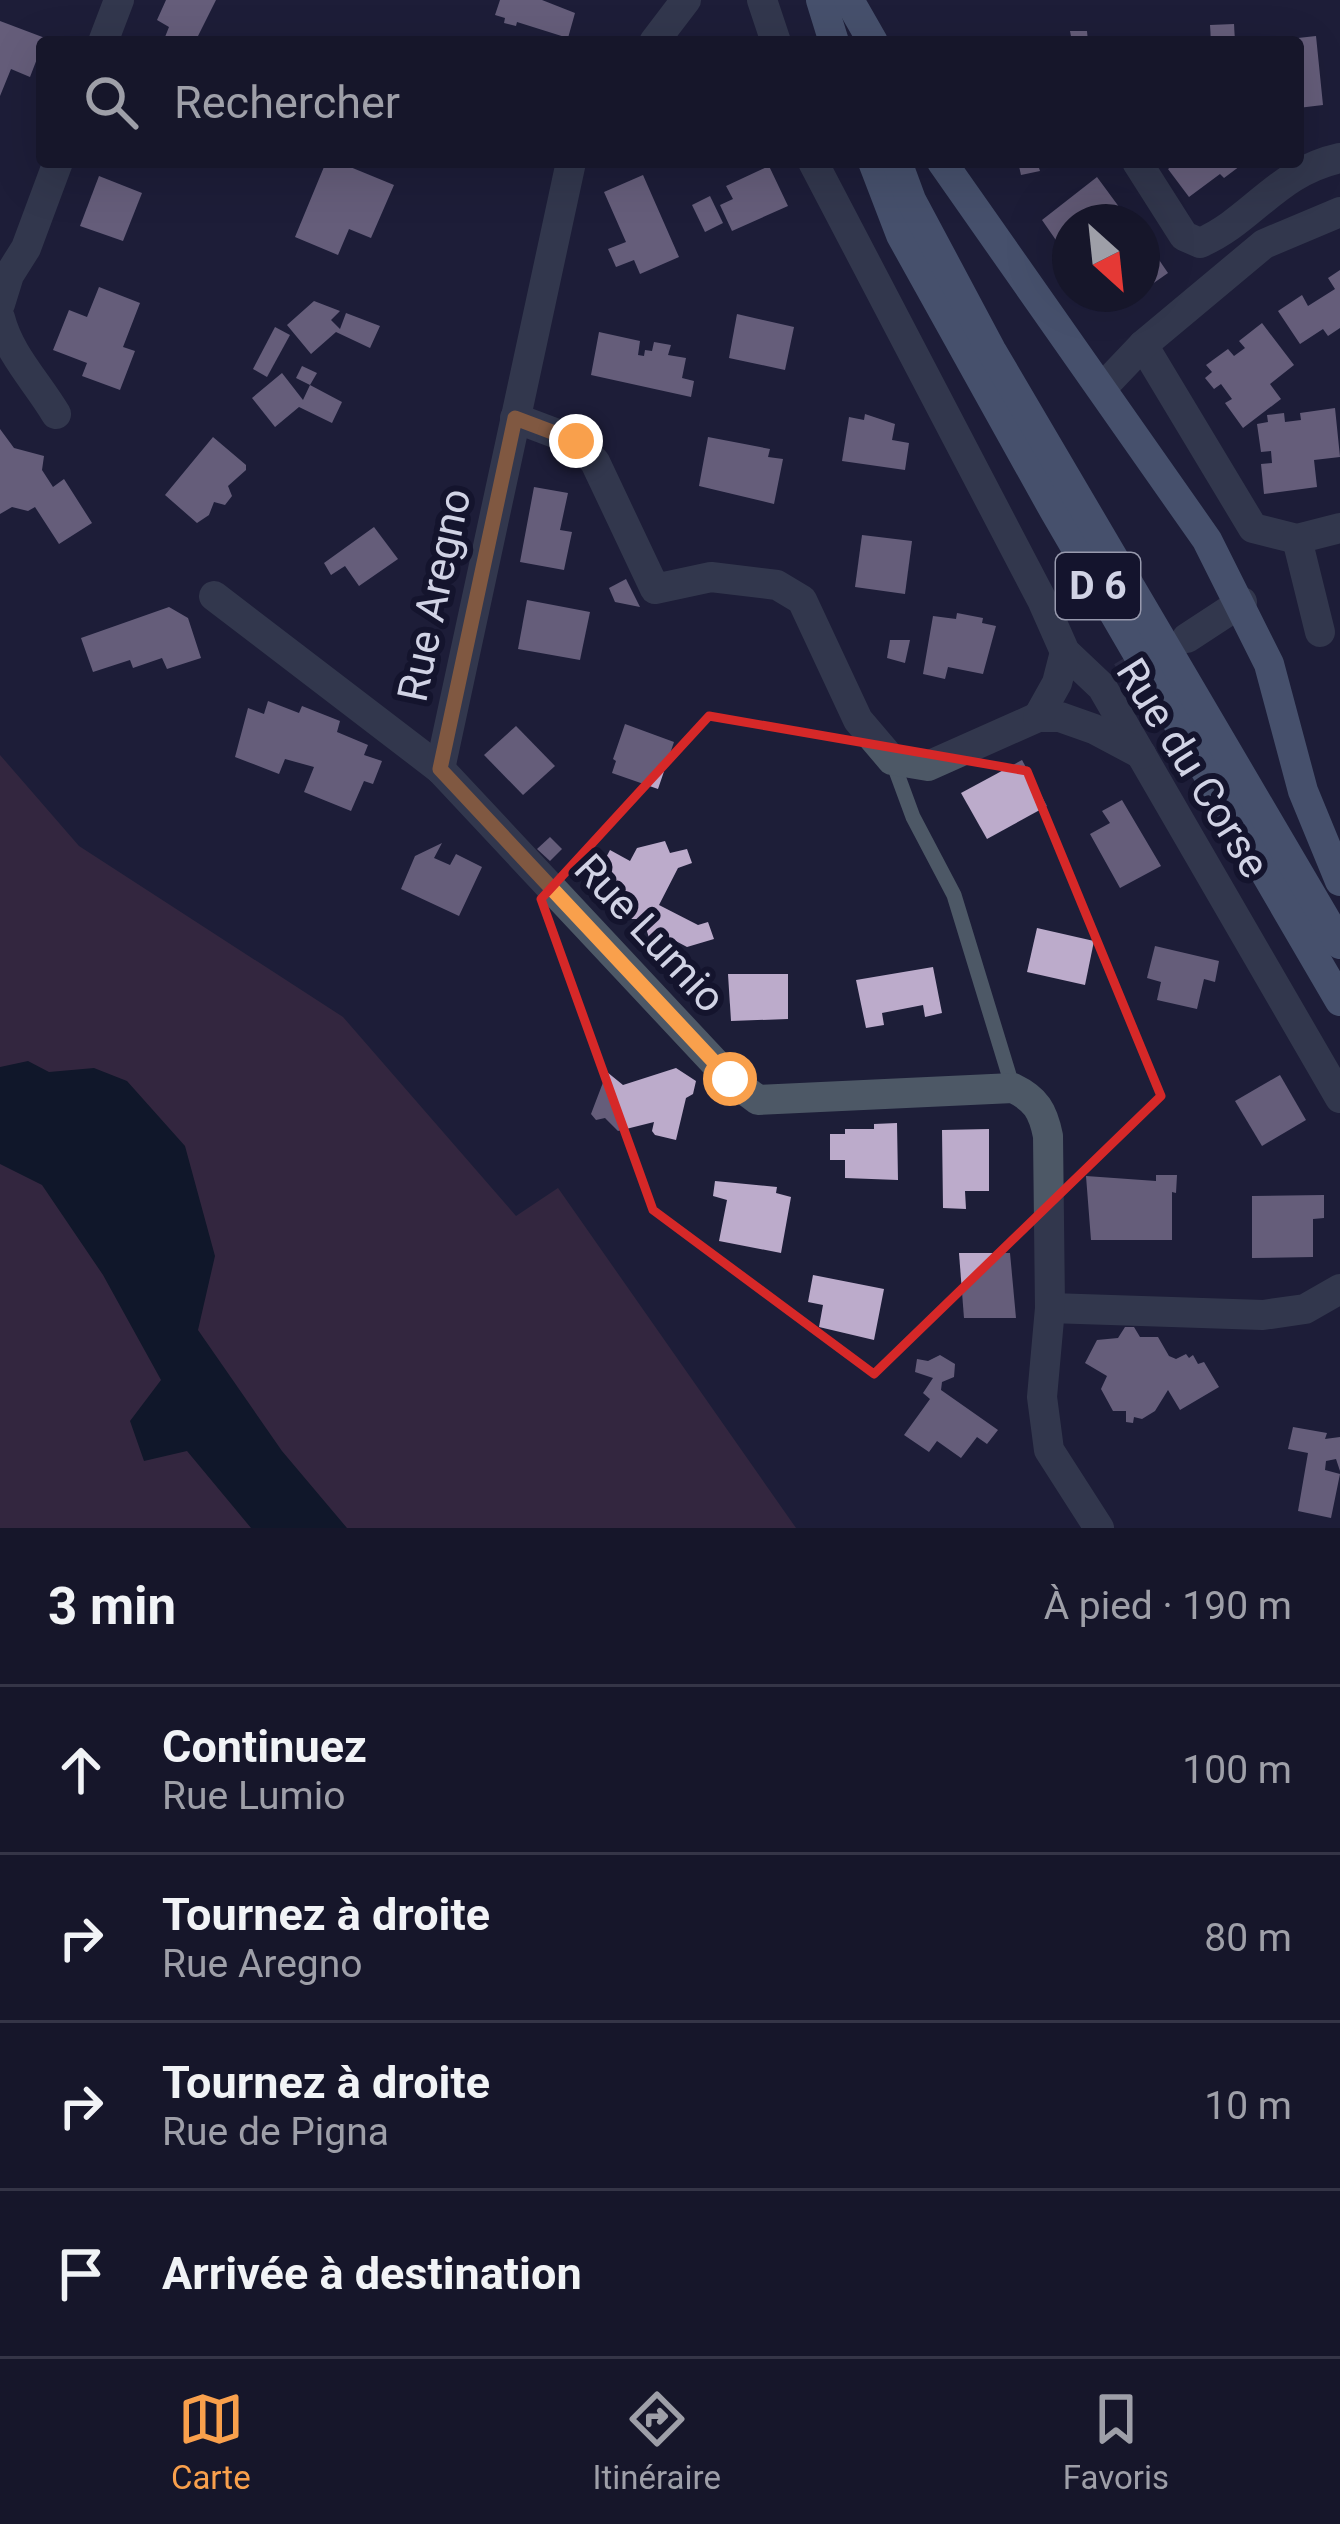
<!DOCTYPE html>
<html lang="fr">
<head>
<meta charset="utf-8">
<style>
  :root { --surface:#16162a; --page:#232336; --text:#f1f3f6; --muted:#9e9fa8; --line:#353547; --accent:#f9a04c }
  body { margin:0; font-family:Roboto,sans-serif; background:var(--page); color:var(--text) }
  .compass { position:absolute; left:1052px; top:204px; width:108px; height:108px; border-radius:50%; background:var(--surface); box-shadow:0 12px 48px #0002; rotate:153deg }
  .stop { position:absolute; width:36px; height:36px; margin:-27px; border:9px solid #f9a04c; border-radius:50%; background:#fff }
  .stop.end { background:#f9a04c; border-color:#fff; box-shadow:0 3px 12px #0008 }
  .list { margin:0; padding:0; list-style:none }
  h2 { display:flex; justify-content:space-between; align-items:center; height:156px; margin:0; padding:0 48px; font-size:51px }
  h2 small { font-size:39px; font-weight:400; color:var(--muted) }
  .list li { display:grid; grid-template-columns:78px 1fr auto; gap:36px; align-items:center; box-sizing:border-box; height:168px; padding:0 48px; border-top:3px solid var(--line) }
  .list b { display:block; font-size:45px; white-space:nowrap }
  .list p { margin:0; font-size:39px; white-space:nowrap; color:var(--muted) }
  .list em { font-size:39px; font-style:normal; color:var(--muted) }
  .icon { flex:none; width:66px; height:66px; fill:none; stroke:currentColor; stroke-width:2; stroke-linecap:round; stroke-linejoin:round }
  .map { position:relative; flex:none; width:1340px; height:1528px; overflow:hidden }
  .search { position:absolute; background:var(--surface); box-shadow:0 12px 48px #0002; left:36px; right:36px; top:36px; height:132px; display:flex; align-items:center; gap:30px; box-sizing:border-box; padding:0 42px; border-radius:12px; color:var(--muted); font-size:45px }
  .sheet { height:828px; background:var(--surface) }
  nav { display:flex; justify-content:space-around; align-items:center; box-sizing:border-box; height:168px; border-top:3px solid var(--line); background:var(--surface); font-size:33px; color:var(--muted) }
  nav a { display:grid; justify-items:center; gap:6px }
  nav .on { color:var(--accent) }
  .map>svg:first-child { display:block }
  .green { fill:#4e3247 }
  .water { fill:#001019 }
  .building { fill:#bcabcb }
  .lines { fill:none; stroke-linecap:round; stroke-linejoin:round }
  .street-tunnel { stroke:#383952; stroke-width:30; stroke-dasharray:30 15; stroke-linecap:butt }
  .lane { stroke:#4d5866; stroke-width:15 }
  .street { stroke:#4d5866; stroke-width:30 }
  .primary { stroke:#788fab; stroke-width:30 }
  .route { stroke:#f9a04c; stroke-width:15 }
  .marked { fill:none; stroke:#d62828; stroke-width:9; stroke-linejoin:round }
  .labels { text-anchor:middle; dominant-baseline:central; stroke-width:12; stroke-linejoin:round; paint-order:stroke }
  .shield { fill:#14142d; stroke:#989aae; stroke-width:3 }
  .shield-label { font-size:39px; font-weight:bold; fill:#d1d3e5 }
  .street-label { font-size:42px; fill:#d1d3e5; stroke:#14142d }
</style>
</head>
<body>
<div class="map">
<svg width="1340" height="1528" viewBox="0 0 1340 1528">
  <rect width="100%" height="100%" fill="#1d1e38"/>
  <path class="green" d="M 0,755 L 79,846 L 343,1017 L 516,1216 L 558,1188 L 796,1528 L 0,1528 Z"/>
  <path class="water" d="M 28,1061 L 49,1072 L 94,1068 L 127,1081 L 185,1146 L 215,1256 L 198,1330 L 282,1451 L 347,1528 L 251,1528 L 187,1451 L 144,1461 L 130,1421 L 161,1380 L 103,1275 L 42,1185 L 0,1164 L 0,1067 Z"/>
  <g class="building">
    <path d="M 166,0 L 216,0 L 196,40 L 191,37 L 188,42 L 165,37 L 169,27 L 157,20 Z"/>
    <path d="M 500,0 L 542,0 L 575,13 L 568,38 L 517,22 L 516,26 L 504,23 L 505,18 L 495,15 Z"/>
    <path d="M 0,21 L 45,38 L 30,77 L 11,69 L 0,96 Z"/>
    <path d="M 1234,24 L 1235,42 L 1211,42 L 1210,25 Z"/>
    <path d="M 1070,31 L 1087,31 L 1088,42 L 1072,42 Z"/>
    <path d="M 1316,36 L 1323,105 L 1298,108 L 1298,42 L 1289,39 Z"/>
    <path d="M 326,162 L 338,162 L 394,185 L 371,238 L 349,229 L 338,255 L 295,237 Z"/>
    <path d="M 1018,162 L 1037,162 L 1040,171 L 1021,175 Z"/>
    <path d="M 1177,162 L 1237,162 L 1240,166 L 1224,178 L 1220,174 L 1189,197 L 1168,169 Z"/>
    <path d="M 769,166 L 788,206 L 732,231 L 720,205 L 733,199 L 726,186 Z"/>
    <path d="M 643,175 L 679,257 L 640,274 L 634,260 L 616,267 L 608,249 L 626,242 L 604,192 Z"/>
    <path d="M 99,176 L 142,193 L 123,241 L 80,226 Z"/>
    <path d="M 1097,177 L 1125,215 L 1116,222 L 1070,222 L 1070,240 L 1060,246 L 1042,220 Z"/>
    <path d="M 710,196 L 723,223 L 705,232 L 692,205 Z"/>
    <path d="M 1142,235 L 1168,273 L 1148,287 L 1142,282 Z"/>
    <path d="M 1340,270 L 1340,328 L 1328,336 L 1323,329 L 1300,344 L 1278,311 L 1302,295 L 1308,306 L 1335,289 L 1328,278 Z"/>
    <path d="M 99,287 L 140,303 L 123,347 L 135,351 L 120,390 L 82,376 L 87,363 L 53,350 L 69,310 L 87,317 Z"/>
    <path d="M 314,301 L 340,311 L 331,320 L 340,329 L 346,313 L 380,326 L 370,348 L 336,332 L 311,354 L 287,325 Z"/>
    <path d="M 737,314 L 794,327 L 785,370 L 729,358 Z"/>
    <path d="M 1262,323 L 1294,365 L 1270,384 L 1281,399 L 1243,428 L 1225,403 L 1232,399 L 1221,384 L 1214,389 L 1205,378 L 1212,372 L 1206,365 L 1228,349 L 1234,356 L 1245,348 L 1239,341 Z"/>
    <path d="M 275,327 L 290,335 L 267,377 L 253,369 Z"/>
    <path d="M 599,332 L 640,341 L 638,355 L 644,356 L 645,350 L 652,351 L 654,342 L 671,345 L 668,355 L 686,358 L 682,378 L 694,381 L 691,397 L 591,375 Z"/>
    <path d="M 302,366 L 317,373 L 310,385 L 296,378 Z"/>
    <path d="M 282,373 L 303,400 L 310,385 L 342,402 L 332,423 L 299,407 L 275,427 L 252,398 Z"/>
    <path d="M 1335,408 L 1340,457 L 1314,460 L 1317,487 L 1264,494 L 1261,464 L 1272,463 L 1271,451 L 1261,452 L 1257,424 L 1268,422 L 1267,415 L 1284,413 L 1285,422 L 1301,420 L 1300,413 Z"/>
    <path d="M 865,414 L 895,424 L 892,440 L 909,443 L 905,470 L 842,461 L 849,417 L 864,420 Z"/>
    <path d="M 0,429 L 14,448 L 44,456 L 42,470 L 53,487 L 64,479 L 92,523 L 59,544 L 35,507 L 28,511 L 12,507 L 0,514 Z"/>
    <path d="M 213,437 L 246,465 L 246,470 L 228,486 L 232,496 L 225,505 L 214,502 L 209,515 L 197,523 L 165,495 Z"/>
    <path d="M 708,437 L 770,449 L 768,457 L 783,459 L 774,504 L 699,486 Z"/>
    <path d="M 534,487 L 568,493 L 560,530 L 572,532 L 564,570 L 520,562 Z"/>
    <path d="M 374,527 L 398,559 L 359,586 L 345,566 L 331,575 L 324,563 Z"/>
    <path d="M 862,535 L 912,541 L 905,594 L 855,587 Z"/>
    <path d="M 626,579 L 640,607 L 615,602 L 609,588 Z"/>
    <path d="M 527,600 L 590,612 L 580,660 L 518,649 Z"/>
    <path d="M 169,607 L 188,618 L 201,658 L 167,669 L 162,658 L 133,668 L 130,660 L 93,672 L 81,638 Z"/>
    <path d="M 957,613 L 983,618 L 982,623 L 996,626 L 983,674 L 948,667 L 945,679 L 923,674 L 933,616 L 956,619 Z"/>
    <path d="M 890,640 L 910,640 L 905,663 L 887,658 Z"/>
    <path d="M 268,701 L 299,713 L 302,706 L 340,721 L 337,732 L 368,745 L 364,755 L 382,761 L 373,784 L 364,781 L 351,811 L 304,792 L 314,767 L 285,759 L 279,774 L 235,757 L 248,708 L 264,714 Z"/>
    <path d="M 625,724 L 674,742 L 658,789 L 612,773 L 616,761 L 613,759 Z"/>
    <path d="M 516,726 L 555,766 L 523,795 L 484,755 Z"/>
    <path d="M 1022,760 L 1047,806 L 987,839 L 961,793 Z"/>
    <path d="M 1122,800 L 1161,866 L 1120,888 L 1090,834 L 1110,823 L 1102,811 Z"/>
    <path d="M 550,837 L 562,849 L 550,861 L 537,849 Z"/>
    <path d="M 665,841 L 670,853 L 687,849 L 692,863 L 678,868 L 659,905 L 698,925 L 708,922 L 714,939 L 687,947 L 672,939 L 651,944 L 643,919 L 628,919 L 628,907 L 617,909 L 610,892 L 593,882 L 610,850 L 630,861 L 637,848 Z"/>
    <path d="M 442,843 L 434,858 L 450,865 L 456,854 L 482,867 L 459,916 L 401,889 L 415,856 Z"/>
    <path d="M 1037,928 L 1094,941 L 1085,985 L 1027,972 Z"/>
    <path d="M 1155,946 L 1219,961 L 1215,982 L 1204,979 L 1197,1009 L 1157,1000 L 1161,982 L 1147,978 Z"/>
    <path d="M 933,967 L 942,1013 L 925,1017 L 923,1005 L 882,1013 L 884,1025 L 866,1028 L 856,980 Z"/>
    <path d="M 728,974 L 788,974 L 788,1019 L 731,1021 Z"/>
    <path d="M 676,1068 L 696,1081 L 693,1094 L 686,1098 L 676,1140 L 655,1135 L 652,1131 L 654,1122 L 618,1131 L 605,1118 L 596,1120 L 591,1114 L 607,1072 L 623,1085 Z"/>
    <path d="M 1280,1075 L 1306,1120 L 1262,1146 L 1235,1101 Z"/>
    <path d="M 897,1123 L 898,1180 L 845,1178 L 845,1160 L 830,1160 L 830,1134 L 845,1134 L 845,1129 L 874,1129 L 874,1124 Z"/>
    <path d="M 989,1129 L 989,1191 L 965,1191 L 966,1209 L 943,1208 L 942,1130 Z"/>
    <path d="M 1156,1175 L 1177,1175 L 1176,1193 L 1172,1192 L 1172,1240 L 1091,1240 L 1086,1176 L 1156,1181 Z"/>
    <path d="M 715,1181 L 777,1187 L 776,1193 L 791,1197 L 781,1253 L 719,1241 L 727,1200 L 713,1196 Z"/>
    <path d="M 1324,1195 L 1324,1218 L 1313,1219 L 1313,1257 L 1252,1258 L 1252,1196 Z"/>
    <path d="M 959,1253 L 1010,1253 L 1016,1318 L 964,1318 Z"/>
    <path d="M 813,1275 L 884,1289 L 874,1340 L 819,1327 L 823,1305 L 808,1302 Z"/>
    <path d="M 1125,1327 L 1134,1327 L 1140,1337 L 1158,1337 L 1169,1356 L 1176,1359 L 1186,1354 L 1189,1358 L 1193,1355 L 1198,1364 L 1204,1362 L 1219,1387 L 1180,1410 L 1168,1390 L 1155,1411 L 1142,1419 L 1134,1417 L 1133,1423 L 1126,1422 L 1126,1411 L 1113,1411 L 1101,1389 L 1107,1376 L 1085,1363 L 1097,1340 L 1118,1338 Z"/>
    <path d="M 940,1355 L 955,1364 L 954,1377 L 942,1382 L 941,1390 L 998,1430 L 987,1444 L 977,1437 L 961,1458 L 937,1441 L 929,1452 L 904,1435 L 930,1399 L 923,1393 L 933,1378 L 915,1372 L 917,1359 L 928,1361 Z"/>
    <path d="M 1293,1427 L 1327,1433 L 1325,1439 L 1340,1437 L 1340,1471 L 1336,1459 L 1326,1461 L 1325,1470 L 1340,1474 L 1331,1518 L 1298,1511 L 1308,1453 L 1288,1449 Z"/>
  </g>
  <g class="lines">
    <path class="street-tunnel" d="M 1122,677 L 1166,650"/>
    <path class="lane" d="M 892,760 L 913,817 L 954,895 L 1013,1088"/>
    <g class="street">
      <path d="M 762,0 L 776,42"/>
      <path d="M 103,42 L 119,0"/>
      <path d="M 654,42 L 686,0"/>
      <path d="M 813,162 L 1042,600 L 1065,652 L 1102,687 L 1340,1098"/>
      <path d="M 1137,162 L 1184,236 L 1200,243 C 1253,220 1276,172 1340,158"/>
      <path d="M 0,304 L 9,275 L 26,248 L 58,162"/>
      <path d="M 0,318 C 9,354 37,382 56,414"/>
      <path d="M 1143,345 L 1253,528 L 1297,539 L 1340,528"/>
      <path d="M 1103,387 L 1143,345 L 1264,244 L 1340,212"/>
      <path d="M 515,418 L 576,441 L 595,462 L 655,589 L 711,577 L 777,585 L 802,600 L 858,720 L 892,760 L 928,766 L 1038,717 L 1060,717 L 1094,729 L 1141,754"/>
      <path d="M 1297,539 L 1320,632"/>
      <path d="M 214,596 L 440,769 L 730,1079 L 758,1100 L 1013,1088 C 1036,1099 1043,1111 1048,1136 L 1050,1308 L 1263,1315 L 1305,1309 L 1340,1289"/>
      <path d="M 1187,638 L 1242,602"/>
      <path d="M 1038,717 L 1057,683 L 1065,652"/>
      <path d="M 440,769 L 571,162"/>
      <path d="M 1050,1308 L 1042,1397 L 1049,1450 L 1099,1528"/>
    </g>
    <g class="primary">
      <path d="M 821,0 L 834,42"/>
      <path d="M 849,0 L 873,42"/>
      <path d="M 873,162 L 901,235 L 1054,510 L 1340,1001"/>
      <path d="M 897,162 L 911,200 L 991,350 L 1340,944"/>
      <path d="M 942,162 L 1207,540 L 1269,664 L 1303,791 L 1340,881"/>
    </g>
  </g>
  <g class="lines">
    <path class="route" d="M 576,441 L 515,418 L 440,769 L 730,1079"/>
  </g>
  <path d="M0 0H1340V1528H0ZM 709,716 L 1027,771 L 1161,1096 L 874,1374 L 653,1210 L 541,899 Z" fill="#1d1e38" fill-opacity=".55" fill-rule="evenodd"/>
  <path class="marked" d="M 709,716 L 1027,771 L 1161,1096 L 874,1374 L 653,1210 L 541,899 Z"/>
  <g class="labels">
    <rect class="shield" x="1056" y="553" width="84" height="66" rx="9"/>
    <g class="shield-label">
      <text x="1098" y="586">D 6</text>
    </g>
    <g class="street-label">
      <text transform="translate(434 595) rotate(-78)">Rue Aregno</text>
      <text transform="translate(1193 768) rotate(58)">Rue du Corse</text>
      <text transform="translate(650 933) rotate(47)">Rue Lumio</text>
    </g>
  </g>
</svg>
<svg class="compass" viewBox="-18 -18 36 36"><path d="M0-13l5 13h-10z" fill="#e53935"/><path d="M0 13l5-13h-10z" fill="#9e9fa8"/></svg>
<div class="stop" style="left:730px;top:1079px"></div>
<div class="stop end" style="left:576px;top:441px"></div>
<div class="search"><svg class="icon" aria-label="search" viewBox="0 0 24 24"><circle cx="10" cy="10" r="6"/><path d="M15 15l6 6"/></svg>Rechercher</div>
</div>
<section class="sheet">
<h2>3 min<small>À pied · 190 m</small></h2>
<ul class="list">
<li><svg class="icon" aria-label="ahead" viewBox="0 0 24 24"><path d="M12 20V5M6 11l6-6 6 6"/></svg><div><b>Continuez</b><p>Rue Lumio</p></div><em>100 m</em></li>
<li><svg class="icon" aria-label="right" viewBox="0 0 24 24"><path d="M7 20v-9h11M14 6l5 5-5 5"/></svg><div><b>Tournez à droite</b><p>Rue Aregno</p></div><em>80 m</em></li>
<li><svg class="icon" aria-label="right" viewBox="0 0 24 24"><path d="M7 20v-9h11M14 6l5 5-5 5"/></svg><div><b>Tournez à droite</b><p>Rue de Pigna</p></div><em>10 m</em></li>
<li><svg class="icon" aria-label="arrive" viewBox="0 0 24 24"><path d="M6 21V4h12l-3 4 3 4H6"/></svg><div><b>Arrivée à destination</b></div></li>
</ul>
</section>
<nav>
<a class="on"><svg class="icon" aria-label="map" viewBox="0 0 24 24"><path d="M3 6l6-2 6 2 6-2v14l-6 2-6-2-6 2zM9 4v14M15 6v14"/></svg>Carte</a>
<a><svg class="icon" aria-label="directions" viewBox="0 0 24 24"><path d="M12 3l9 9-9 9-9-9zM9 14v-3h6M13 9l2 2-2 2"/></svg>Itinéraire</a>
<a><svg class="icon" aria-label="saved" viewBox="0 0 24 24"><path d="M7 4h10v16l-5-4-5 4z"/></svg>Favoris</a>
</nav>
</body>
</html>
